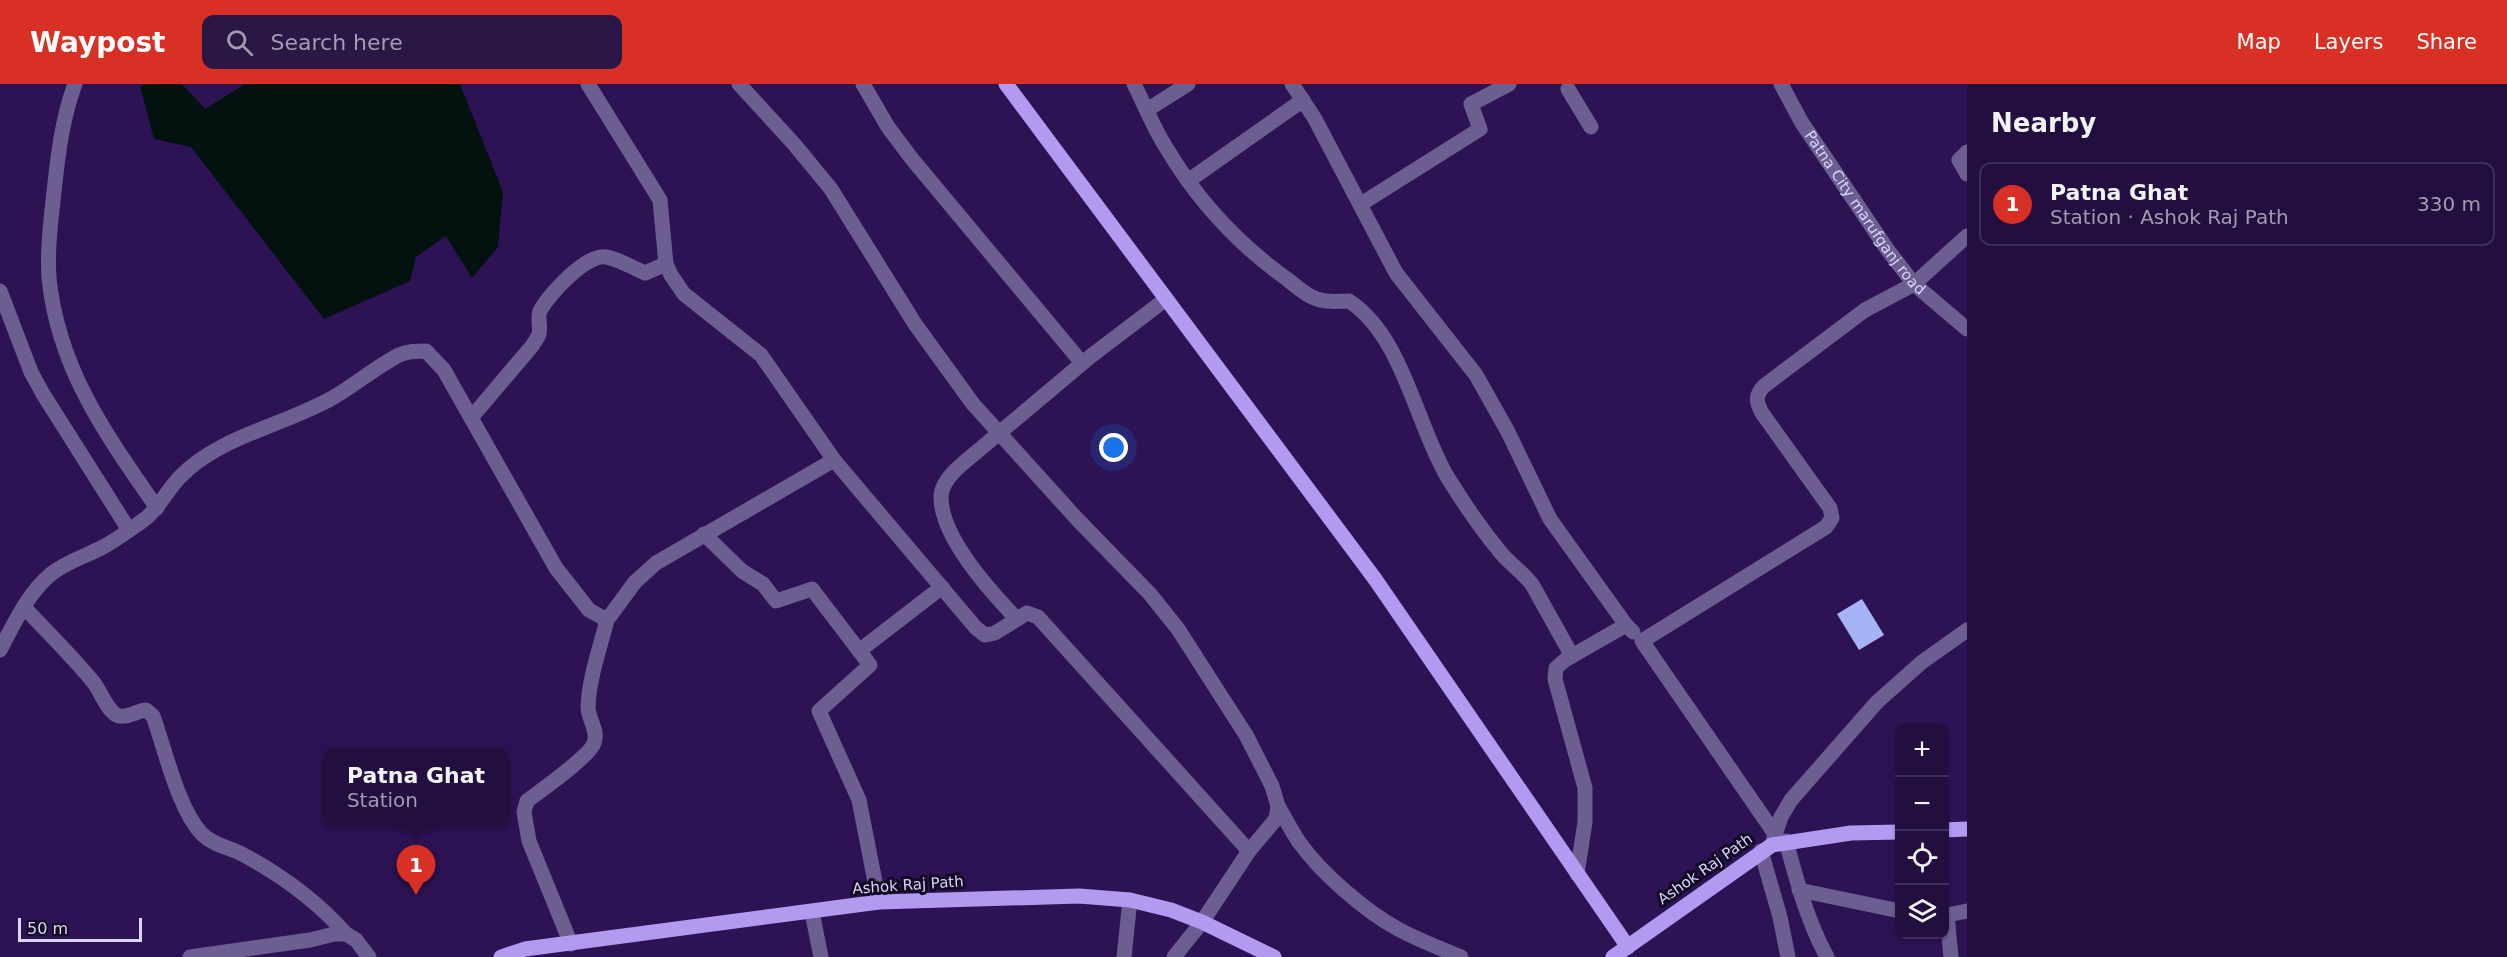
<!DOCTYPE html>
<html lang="en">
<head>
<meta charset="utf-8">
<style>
  :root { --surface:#220e3f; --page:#2a1746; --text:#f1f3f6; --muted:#a29cb0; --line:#3f2e59; --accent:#d93025 }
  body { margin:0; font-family:"DejaVu Sans",sans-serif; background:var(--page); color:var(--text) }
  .controls { position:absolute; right:18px; bottom:18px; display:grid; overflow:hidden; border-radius:12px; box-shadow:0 2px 4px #0004 }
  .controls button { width:54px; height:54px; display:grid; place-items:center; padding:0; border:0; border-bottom:2px solid var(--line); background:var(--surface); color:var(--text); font:30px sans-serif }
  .scale { position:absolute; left:18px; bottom:15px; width:124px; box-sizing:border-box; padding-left:6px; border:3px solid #ddd4fc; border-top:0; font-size:16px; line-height:21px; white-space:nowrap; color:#ddd4fc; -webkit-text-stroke:4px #120823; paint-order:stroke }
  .you { position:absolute; left:1114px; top:364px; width:21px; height:21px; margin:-15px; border:4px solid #fff; border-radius:50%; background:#1a73e8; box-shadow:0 0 0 9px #1a73e833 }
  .badge { display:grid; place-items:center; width:39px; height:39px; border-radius:50%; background:var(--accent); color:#fff; font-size:20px; font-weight:700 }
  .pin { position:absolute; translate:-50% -50px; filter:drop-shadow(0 2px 3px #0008) }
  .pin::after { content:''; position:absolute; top:32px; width:21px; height:18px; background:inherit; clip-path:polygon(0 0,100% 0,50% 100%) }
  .popup { position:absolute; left:323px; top:664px; width:186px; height:78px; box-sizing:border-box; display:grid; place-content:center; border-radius:12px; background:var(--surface); filter:drop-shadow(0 2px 4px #0005); font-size:20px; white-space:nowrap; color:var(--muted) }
  .popup b { font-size:22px; color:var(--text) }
  .popup::after { content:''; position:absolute; left:50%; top:100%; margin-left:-12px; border:12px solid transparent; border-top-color:var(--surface) }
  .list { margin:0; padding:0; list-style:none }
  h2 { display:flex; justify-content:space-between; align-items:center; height:78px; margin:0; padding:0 24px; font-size:26px }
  h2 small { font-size:20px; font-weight:400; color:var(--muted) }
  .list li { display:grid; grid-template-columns:39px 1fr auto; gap:18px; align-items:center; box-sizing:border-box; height:84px; margin:0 12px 12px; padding:0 12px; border:2px solid var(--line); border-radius:12px }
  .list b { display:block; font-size:22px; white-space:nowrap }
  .list p { margin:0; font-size:20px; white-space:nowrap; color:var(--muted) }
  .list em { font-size:20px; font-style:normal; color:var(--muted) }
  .icon { flex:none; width:33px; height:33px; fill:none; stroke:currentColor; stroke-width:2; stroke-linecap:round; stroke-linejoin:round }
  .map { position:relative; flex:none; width:1967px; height:873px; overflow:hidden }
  header { display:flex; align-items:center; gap:36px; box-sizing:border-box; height:84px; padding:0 30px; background:var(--accent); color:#fff }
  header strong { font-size:28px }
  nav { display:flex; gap:33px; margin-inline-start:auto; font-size:21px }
  .search { width:420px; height:54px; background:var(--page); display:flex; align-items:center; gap:15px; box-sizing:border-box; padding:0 21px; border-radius:12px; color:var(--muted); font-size:22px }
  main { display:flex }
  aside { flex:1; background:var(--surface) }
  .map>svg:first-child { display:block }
  .water { fill:#03120e }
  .building { fill:#a7b3f7 }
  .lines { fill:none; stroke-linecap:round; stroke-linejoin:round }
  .minor { stroke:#6d5e92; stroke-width:15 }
  .major { stroke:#b29af0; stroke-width:15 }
  .labels { text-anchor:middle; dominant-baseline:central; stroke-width:6; stroke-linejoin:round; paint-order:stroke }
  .street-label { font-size:15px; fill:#ddd4fc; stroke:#120823 }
</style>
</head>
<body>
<header>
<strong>Waypost</strong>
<div class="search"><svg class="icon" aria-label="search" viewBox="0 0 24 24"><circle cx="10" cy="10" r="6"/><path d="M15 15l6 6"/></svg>Search here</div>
<nav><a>Map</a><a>Layers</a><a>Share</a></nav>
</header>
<main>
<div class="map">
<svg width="1967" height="873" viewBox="0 0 1967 873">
  <rect width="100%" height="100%" fill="#2d1354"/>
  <path class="water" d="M 145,0 L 182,0 L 205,25 L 245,0 L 460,0 L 503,108 L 498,163 L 472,194 L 446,152 L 416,173 L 410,197 L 324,235 L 191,63 L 154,55 L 140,2 Z"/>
  <path class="building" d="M 1862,515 L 1884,551 L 1859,566 L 1837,530 Z"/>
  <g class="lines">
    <g class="minor">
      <path d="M 75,0 C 62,35 58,71 54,108 C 51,136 47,166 49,194 C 58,285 107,352 157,424"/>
      <path d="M 739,0 L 794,60 L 831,105 L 915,240 L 973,320 L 1077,435 L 1150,510 L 1178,545 L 1246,651 L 1272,702 L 1278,722 L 1276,735 L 1249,767"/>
      <path d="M 863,0 L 888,43 L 912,75 L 1082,279"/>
      <path d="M 1134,0 C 1145,22 1154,45 1167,65 C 1198,117 1238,160 1287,195 C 1296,202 1306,212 1317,215 C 1328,219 1338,217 1349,217 C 1403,252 1416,341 1448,394 C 1464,420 1482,446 1501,469 C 1511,481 1524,489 1533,502 L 1572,572"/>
      <path d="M 1292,0 L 1315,35 L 1396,189 L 1476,291 L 1508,348 L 1550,435 L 1626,541"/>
      <path id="s1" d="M 1781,0 L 1802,39 L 1887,165 L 1914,200 L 1967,245"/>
      <path d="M 1568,5 L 1591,43"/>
      <path d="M 1147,26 L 1188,0"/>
      <path d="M 1967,68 L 1959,76 L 1967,90"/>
      <path d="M 1188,97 L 1303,16"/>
      <path d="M 1361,120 L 1480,45 L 1471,20 L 1509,0"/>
      <path d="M 0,207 L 31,288 L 43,310 L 129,446"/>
      <path d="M 471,334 L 532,262 C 534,258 538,254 539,250 C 541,242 537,234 540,227 C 548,211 587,169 606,173 C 619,175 633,184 645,189 L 666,180"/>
      <path d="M 834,376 L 976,544 L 985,551 L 995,549 L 1027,529 L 1038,533 L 1249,767 L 1202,838 L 1174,873"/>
      <path d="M 704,450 L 742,487 L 763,500 L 776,517 L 812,505 L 870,581 L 819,627 L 859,716 L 879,818"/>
      <path d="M 24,523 C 47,548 73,573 94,599 C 101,608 108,629 119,632 C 129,634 136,627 146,626 L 153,632 C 165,665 178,725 202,750 C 213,761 228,763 242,770 C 281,791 317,817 346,850"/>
      <path d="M 1016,534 C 990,507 940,452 941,412 C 942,399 952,389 961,381 L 1091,272 L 1166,215"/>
      <path d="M 0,566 C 14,540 27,510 51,490 C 66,478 86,472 103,463 C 118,455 132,444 145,435 C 160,423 167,406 180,393 C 219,352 286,341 334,313 C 356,300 376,283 399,271 C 408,267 417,267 426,267 L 444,286 L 556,484 L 589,526 L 607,536 L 635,498 L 656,479 L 834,376 L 761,271 L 684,210 L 671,191 L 666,180 L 660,116 L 588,0"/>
      <path d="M 859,567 L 942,503"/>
      <path d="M 1278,722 C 1285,734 1291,746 1299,758 C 1321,789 1365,827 1398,845 C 1418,856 1440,864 1461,873"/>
      <path d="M 1775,750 L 1642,557 L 1826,443 L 1832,434 L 1830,424 L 1762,329 C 1756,318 1755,311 1764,302 L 1865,226 L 1914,200 L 1967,152"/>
      <path d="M 1773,757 L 1781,733 L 1791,716 L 1877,618 L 1922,578 L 1967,546"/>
      <path d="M 1786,757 C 1797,798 1807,836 1827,873"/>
      <path d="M 1761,767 L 1780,833 L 1788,873"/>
      <path d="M 1577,790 L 1585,738 L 1585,704 L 1555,595 L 1556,584 L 1565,576 L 1626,541 L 1633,548"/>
      <path d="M 1799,806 L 1900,827"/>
      <path d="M 812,828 L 821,873"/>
      <path d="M 1944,830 L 1947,831 L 1951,873"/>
      <path d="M 1947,831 L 1967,827"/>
      <path d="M 571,860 L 529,757 L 524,728 L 527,717 C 540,707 590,672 594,659 C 599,647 588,635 588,623 C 589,594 600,564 607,536"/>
      <path d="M 190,873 L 310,856 L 334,850 L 346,850 L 356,856 L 369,873"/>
      <path d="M 1124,873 L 1130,816"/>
    </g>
    <g class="major">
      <path d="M 1006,0 L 1375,495 L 1628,863"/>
      <path d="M 1944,746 L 1967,745"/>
      <path d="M 501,873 L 525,865 L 879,818 L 1079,812 L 1130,816 L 1171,826 L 1202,838 L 1274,873"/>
      <path d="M 1613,873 L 1772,761 L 1851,749 L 1900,748"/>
    </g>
  </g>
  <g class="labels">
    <g class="street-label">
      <text stroke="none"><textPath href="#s1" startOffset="154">Patna City marufganj road</textPath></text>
      <text transform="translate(1705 785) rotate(-35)">Ashok Raj Path</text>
      <text transform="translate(908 801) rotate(-4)">Ashok Raj Path</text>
    </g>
  </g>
</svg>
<div class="controls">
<button>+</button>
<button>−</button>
<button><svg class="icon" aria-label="locate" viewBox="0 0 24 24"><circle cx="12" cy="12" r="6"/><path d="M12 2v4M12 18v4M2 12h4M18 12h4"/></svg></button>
<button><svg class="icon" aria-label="layers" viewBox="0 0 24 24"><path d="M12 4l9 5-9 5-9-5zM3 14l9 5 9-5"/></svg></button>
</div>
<div class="scale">50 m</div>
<div class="you"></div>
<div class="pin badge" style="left:416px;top:811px">1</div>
<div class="popup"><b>Patna Ghat</b>Station</div>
</div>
<aside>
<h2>Nearby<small></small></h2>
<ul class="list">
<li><span class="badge">1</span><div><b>Patna Ghat</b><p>Station · Ashok Raj Path</p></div><em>330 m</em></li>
</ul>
</aside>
</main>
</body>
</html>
